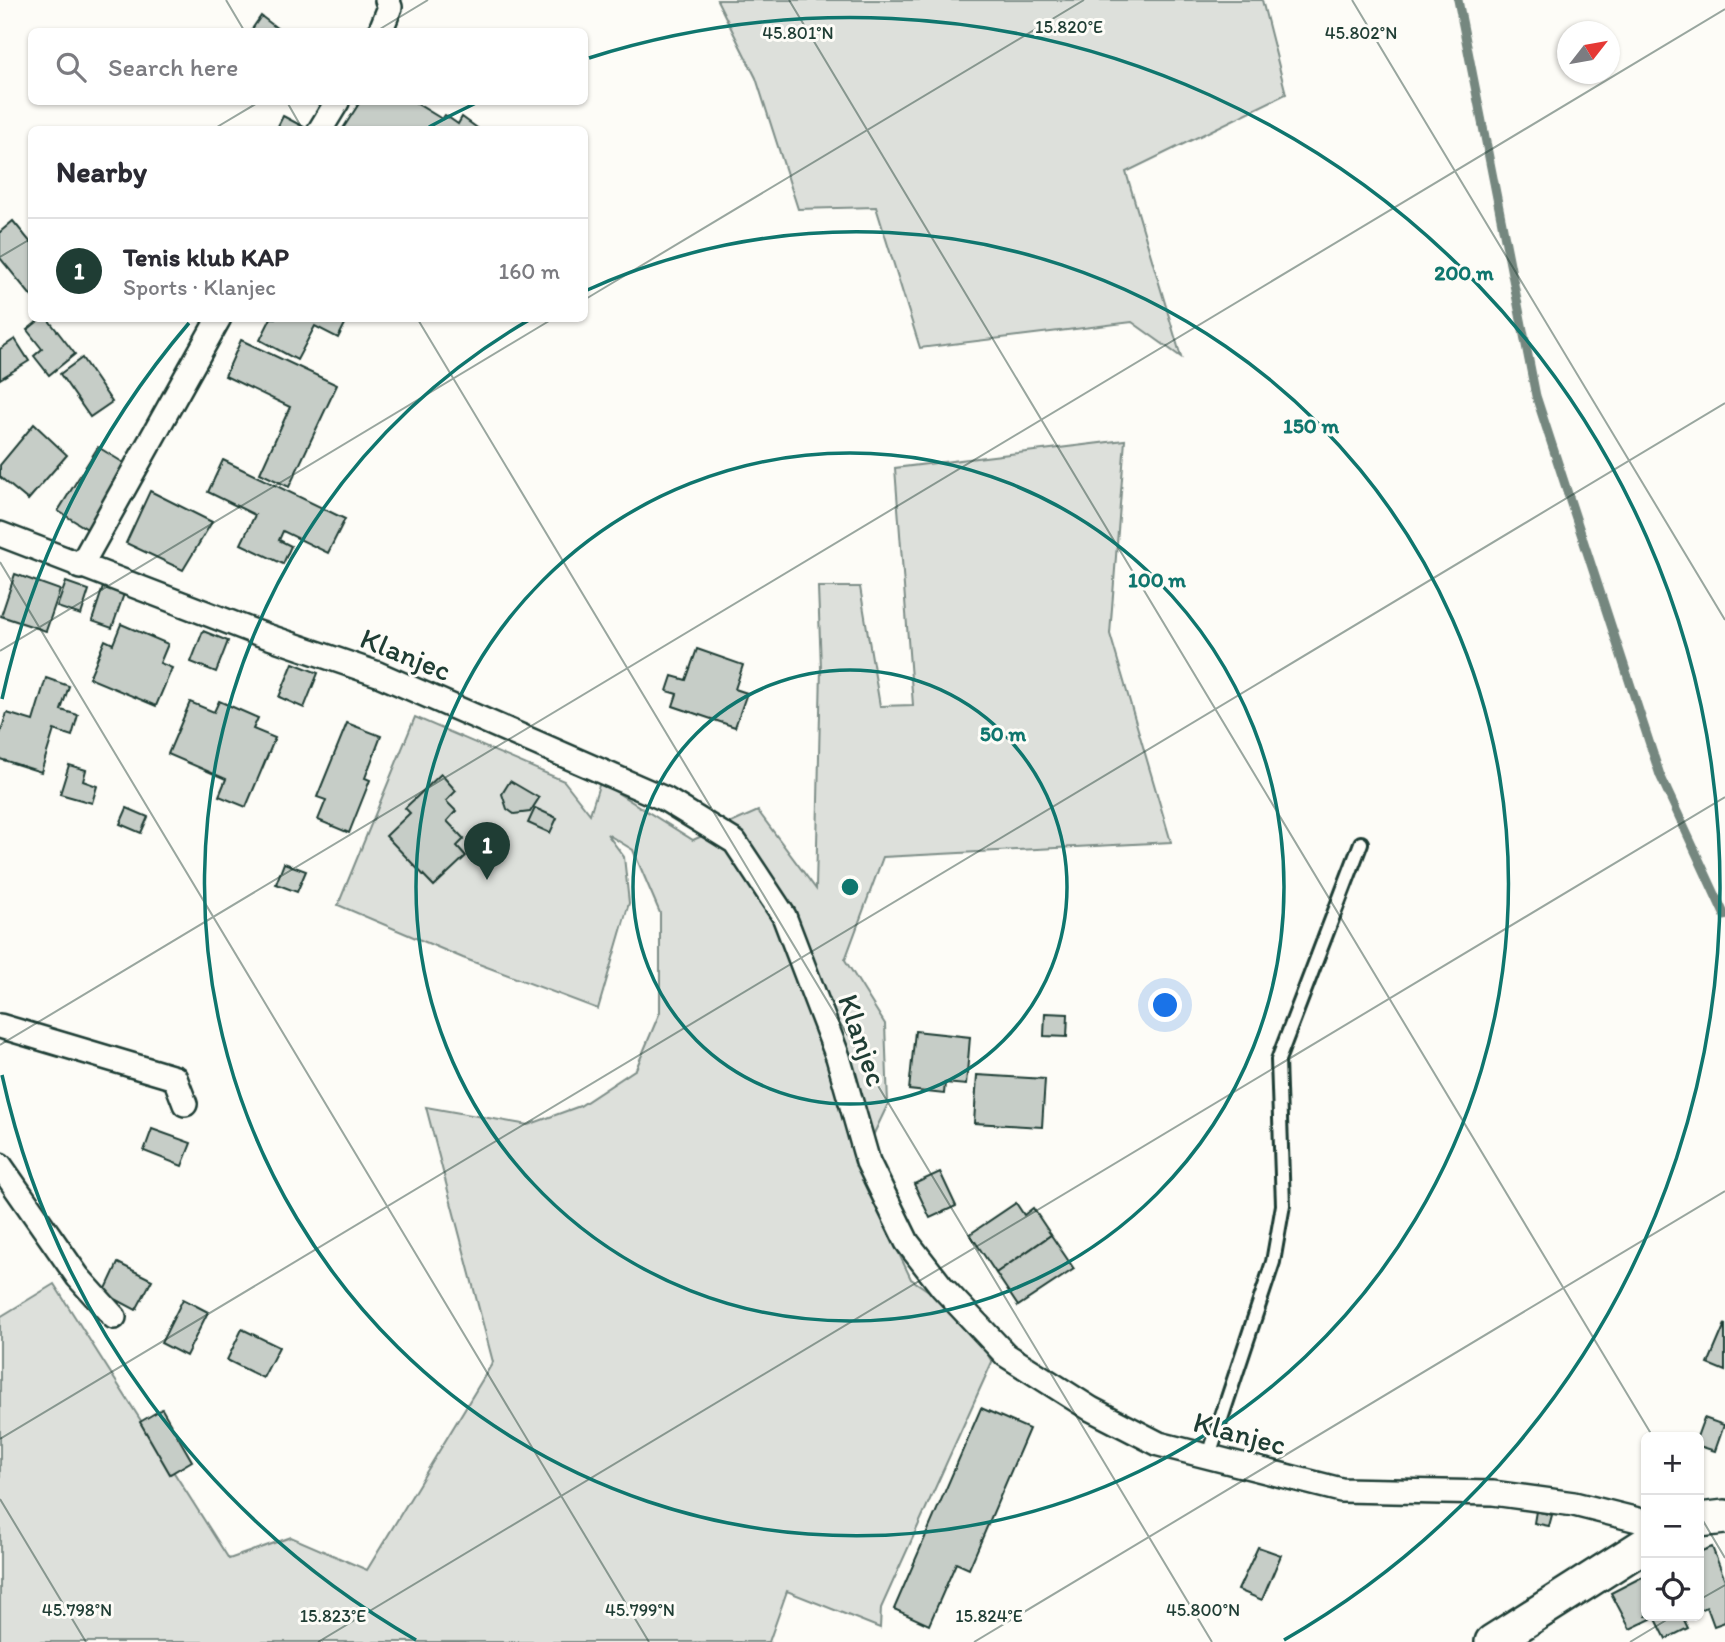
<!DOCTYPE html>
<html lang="en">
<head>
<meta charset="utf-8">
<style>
  :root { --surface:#fff; --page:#f7f7f7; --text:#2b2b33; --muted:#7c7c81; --line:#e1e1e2; --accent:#1f3d34 }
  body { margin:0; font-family:Itim,sans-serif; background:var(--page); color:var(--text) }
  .controls { position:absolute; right:21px; bottom:21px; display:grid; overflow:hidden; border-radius:10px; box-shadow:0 2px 5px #0004 }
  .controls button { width:63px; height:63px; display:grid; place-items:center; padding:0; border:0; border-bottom:2px solid var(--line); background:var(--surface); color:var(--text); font:35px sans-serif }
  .compass { position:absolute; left:1557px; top:21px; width:63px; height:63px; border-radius:50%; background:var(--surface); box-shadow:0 2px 5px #0004; rotate:59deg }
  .you { position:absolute; left:1166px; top:1006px; width:24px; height:24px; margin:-18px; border:5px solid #fff; border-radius:50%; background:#1a73e8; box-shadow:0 0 0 10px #1a73e833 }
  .badge { display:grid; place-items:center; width:46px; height:46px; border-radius:50%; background:var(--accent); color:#fff; font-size:23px; font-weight:700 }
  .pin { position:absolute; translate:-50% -58px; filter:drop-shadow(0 2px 4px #0008) }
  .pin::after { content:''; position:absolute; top:37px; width:24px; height:21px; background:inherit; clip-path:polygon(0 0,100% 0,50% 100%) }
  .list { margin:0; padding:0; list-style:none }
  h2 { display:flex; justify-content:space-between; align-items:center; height:91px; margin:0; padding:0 28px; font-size:30px }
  h2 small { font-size:23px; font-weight:400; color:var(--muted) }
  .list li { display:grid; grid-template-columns:46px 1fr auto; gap:21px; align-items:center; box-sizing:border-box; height:105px; padding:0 28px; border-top:2px solid var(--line) }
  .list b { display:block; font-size:26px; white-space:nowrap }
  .list p { margin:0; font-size:23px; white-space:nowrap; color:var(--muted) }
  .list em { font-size:23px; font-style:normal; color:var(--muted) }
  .icon { flex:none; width:38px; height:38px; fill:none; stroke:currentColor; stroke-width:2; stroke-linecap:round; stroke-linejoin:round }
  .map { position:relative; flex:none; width:1725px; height:1642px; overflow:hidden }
  .search { position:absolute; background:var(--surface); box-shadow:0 2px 5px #0004; left:28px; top:28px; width:560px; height:77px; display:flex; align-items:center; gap:18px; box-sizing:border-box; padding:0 24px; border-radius:10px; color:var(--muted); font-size:26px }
  .panel { position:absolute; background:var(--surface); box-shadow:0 2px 5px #0004; left:28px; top:126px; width:560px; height:196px; border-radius:10px }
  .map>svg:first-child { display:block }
  .green { fill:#dde0db; stroke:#7e8e88; stroke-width:2 }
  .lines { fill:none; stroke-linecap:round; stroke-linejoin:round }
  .stream { stroke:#75877f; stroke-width:9 }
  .building { fill:#c6cdc7; stroke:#1f3d34; stroke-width:2 }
  .service-casing { stroke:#1f3d34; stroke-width:18 }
  .minor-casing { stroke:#1f3d34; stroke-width:28 }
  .secondary-casing { stroke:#1f3d34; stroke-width:38 }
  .service { stroke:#fdfcf7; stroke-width:12 }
  .minor { stroke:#fdfcf7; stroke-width:23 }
  .secondary { stroke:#fdfcf7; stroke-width:33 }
  .ticks { fill:none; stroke:#1f3d34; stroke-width:2; stroke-opacity:0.45 }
  .ring { fill:none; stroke:#0f766e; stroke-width:3.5 }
  .labels { text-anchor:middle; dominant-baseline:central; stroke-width:6; stroke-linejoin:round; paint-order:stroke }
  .street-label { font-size:30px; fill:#1f3d34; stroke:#fdfcf7 }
  .ticks-label { font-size:18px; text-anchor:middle; fill:#1f3d34; stroke:#fdfcf7; stroke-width:6; stroke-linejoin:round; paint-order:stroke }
  .centre { fill:#0f766e; stroke:#fdfcf7; stroke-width:3.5 }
  .ring-label { font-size:21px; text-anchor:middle; font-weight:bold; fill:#0f766e; stroke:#fdfcf7; stroke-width:6; stroke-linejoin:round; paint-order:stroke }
</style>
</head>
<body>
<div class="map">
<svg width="1725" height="1642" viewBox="0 0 1725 1642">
  <rect width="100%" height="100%" fill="#fdfcf7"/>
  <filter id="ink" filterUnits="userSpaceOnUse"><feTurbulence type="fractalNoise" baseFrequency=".0143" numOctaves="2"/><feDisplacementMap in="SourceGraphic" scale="14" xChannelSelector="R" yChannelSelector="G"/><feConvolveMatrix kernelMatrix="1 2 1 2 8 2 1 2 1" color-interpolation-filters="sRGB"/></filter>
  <g filter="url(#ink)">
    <g class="green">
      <path d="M 717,0 L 1262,0 L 1286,94 L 1126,172 L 1181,357 L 1132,322 L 920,348 L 876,207 L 798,209 L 756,78 Z"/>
      <path d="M 1125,440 L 1110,634 L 1171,842 L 883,857 L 845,960 L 885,1024 L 888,1104 L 858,1167 L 911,1279 L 966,1316 L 992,1362 L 881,1608 L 880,1628 L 787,1591 L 769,1642 L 0,1642 L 0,1317 L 54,1284 L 229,1559 L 291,1537 L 367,1570 L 493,1362 L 426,1107 L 528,1125 L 580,1106 L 636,1069 L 660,1012 L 660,913 L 633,850 L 607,834 L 624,857 L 629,903 L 598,1009 L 463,958 L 338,905 L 415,717 L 564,781 L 590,814 L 600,782 L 693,840 L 758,811 L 816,889 L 821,668 L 818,587 L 860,587 L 880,706 L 913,705 L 895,468 Z"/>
    </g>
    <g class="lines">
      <path class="stream" d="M 1458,0 L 1536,396 L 1660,775 L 1725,916"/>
    </g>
    <g class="building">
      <path d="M 261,16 L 282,32 L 250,32 Z"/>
      <path d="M 360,102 L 414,102 L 442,119 L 445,115 L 458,124 L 462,117 L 480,130 L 342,130 Z"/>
      <path d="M 283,116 L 304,127 L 303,130 L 276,130 Z"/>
      <path d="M 13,221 L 32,244 L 32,297 L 0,258 L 0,232 Z"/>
      <path d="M 42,318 L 47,318 L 75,354 L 49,375 L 34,356 L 42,349 L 27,330 Z"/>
      <path d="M 271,318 L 348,318 L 338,338 L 315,326 L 297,360 L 260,340 Z"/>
      <path d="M 15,339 L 29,361 L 0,379 L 0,349 Z"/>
      <path d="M 241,340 L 337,385 L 289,487 L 260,473 L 290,407 L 225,376 Z"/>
      <path d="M 82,358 L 112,402 L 90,417 L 60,374 Z"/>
      <path d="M 34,424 L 67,455 L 28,500 L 0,477 L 0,465 Z"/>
      <path d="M 98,447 L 132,468 L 94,533 L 58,511 Z"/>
      <path d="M 223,460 L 345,519 L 328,553 L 283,531 L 279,540 L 291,546 L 283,564 L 241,544 L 255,515 L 208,492 Z"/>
      <path d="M 150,491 L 212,522 L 183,570 L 126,543 Z"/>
      <path d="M 15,574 L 60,590 L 46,631 L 1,616 Z"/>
      <path d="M 66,582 L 89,590 L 81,615 L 57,607 Z"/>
      <path d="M 104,584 L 125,591 L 112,628 L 92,621 Z"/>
      <path d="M 121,624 L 168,644 L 160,663 L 172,668 L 156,706 L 89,678 L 105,640 L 113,644 Z"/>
      <path d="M 203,631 L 228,641 L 216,672 L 191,662 Z"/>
      <path d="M 697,649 L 743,665 L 735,689 L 747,693 L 735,727 L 673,706 L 677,694 L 667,691 L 672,676 L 686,680 Z"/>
      <path d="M 293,663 L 318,673 L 304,708 L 279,697 Z"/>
      <path d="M 46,678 L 69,686 L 61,710 L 78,715 L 72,736 L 54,730 L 41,772 L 0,759 L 0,734 L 7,713 L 33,721 Z"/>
      <path d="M 219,701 L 258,718 L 253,729 L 275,738 L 246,807 L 219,796 L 226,779 L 168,754 L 190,702 L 214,712 Z"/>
      <path d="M 347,723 L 381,736 L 365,778 L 370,780 L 349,833 L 318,820 L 326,800 L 317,797 Z"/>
      <path d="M 69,765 L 86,770 L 83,781 L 97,786 L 92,803 L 60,794 Z"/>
      <path d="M 441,774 L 456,791 L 446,801 L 456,811 L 447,821 L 464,839 L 457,846 L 466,856 L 434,886 L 386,836 L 410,813 L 405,808 Z"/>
      <path d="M 510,781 L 539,798 L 530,812 L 514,814 L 507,809 L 502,794 Z"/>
      <path d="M 127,808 L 148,817 L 141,833 L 120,824 Z"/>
      <path d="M 535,808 L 557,818 L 550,833 L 528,823 Z"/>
      <path d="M 284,863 L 306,871 L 297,892 L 276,884 Z"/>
      <path d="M 1045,1013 L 1068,1014 L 1067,1037 L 1044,1036 Z"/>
      <path d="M 915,1031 L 970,1037 L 966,1085 L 945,1083 L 944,1094 L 909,1090 Z"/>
      <path d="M 977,1075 L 1045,1079 L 1042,1127 L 974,1123 Z"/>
      <path d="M 152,1129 L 191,1143 L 182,1166 L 144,1151 Z"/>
      <path d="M 940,1172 L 956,1206 L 930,1218 L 914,1184 Z"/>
      <path d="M 1016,1203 L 1024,1215 L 1033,1208 L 1051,1235 L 996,1273 L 970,1234 Z"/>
      <path d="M 1051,1235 L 1074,1269 L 1018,1306 L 996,1273 Z"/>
      <path d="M 118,1263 L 152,1280 L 136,1310 L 104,1293 Z"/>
      <path d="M 183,1299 L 208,1312 L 186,1356 L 161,1343 Z"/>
      <path d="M 1725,1324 L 1725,1371 L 1708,1364 Z"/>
      <path d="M 242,1329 L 279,1347 L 263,1378 L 227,1360 Z"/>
      <path d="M 981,1408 L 1029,1429 L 969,1569 L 956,1563 L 929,1625 L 894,1609 Z"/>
      <path d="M 162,1409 L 192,1461 L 170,1474 L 140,1422 Z"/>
      <path d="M 1704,1418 L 1724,1425 L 1715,1451 L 1699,1446 L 1697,1437 Z"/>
      <path d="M 1536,1511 L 1552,1515 L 1549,1526 L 1534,1523 Z"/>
      <path d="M 1258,1547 L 1281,1555 L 1262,1600 L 1238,1590 Z"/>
      <path d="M 1712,1547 L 1725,1580 L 1725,1622 L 1714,1626 L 1707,1607 L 1699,1610 L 1699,1552 Z"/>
      <path d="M 1646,1575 L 1646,1616 L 1682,1616 L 1688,1628 L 1666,1639 L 1655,1617 L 1630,1629 L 1611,1593 Z"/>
    </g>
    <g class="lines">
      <defs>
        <path id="service" d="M 1208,1458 L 1273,1262 L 1283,1205 L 1278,1060 L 1361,843"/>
        <g id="minor">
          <path d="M 380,32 L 390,7 L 387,0"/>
          <path d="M 320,130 L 337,102"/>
          <path d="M 0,534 L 255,632 L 378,674 L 665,799 L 735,842 L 784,916 L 838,1057 L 868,1162 L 907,1242 L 942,1287 L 1006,1355 L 1091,1409 L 1159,1444 L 1341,1490 L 1493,1493 L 1574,1504 L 1646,1522"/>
          <path d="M 80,567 L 219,318"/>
          <path d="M 0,1026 L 175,1078 L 185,1104"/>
          <path d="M 0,1165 L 78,1277 L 114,1317"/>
        </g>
        <g id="secondary">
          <path d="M 1699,1520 L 1725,1517"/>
          <path d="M 1492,1642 L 1646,1544"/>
        </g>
      </defs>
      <use href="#service" class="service-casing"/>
      <use href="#minor" class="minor-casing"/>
      <use href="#secondary" class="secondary-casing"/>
      <use href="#service" class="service"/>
      <use href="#minor" class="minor"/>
      <use href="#secondary" class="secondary"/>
    </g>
  </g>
  <path class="ticks" d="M 226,0 L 245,32M 789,0 L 1653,1437M 1352,0 L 1725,620M 375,32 L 428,0M 287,102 L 303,130M 212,130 L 259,102M 0,257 L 32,238M 584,300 L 1084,0M 417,318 L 1212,1642M 0,562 L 649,1642M 0,651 L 554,318M 0,1045 L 1725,9M 0,1439 L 1725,403M 0,1499 L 86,1642M 1699,1514 L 1725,1558M 1699,1600 L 1725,1585M 318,1642 L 1725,797M 974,1642 L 1725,1191M 1630,1642 L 1673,1616"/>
  <g class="ring">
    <circle cx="850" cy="887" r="217"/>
    <circle cx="850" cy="887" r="434"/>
    <path d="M585 291A652 652 0 1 1 529 320"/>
    <path d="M416 1640A869 869 0 0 1 2 1075M2 699A869 869 0 0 1 189 323M429 127A869 869 0 0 1 476 103M589 58A869 869 0 0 1 1284 1640"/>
  </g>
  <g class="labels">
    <g class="street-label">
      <text transform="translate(406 654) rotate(22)">Klanjec</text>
      <text transform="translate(863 1040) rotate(71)">Klanjec</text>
      <text transform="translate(1240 1433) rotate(15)">Klanjec</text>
    </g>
  </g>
  <g class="ticks-label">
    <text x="1069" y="33">15.820°E</text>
    <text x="798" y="39">45.801°N</text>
    <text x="1361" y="39">45.802°N</text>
    <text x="77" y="1616">45.798°N</text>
    <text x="640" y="1616">45.799°N</text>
    <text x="1203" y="1616">45.800°N</text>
    <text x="333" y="1622">15.823°E</text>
    <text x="989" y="1622">15.824°E</text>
  </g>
  <circle cx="850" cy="887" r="10" class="centre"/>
  <g class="ring-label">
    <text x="1464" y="280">200 m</text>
    <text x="1311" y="433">150 m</text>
    <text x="1157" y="587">100 m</text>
    <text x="1003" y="741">50 m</text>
  </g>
</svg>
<div class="controls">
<button>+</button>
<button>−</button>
<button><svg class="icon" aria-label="locate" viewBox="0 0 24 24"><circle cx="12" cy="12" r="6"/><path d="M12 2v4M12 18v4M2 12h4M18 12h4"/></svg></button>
</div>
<svg class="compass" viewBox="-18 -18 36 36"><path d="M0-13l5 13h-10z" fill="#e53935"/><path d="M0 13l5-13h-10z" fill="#7c7c81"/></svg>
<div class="you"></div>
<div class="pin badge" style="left:487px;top:880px">1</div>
<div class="search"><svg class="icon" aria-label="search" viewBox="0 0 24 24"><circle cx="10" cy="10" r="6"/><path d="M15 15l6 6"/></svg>Search here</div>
<section class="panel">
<h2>Nearby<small></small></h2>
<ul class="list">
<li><span class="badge">1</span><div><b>Tenis klub KAP</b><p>Sports · Klanjec</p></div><em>160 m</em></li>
</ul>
</section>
</div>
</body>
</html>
